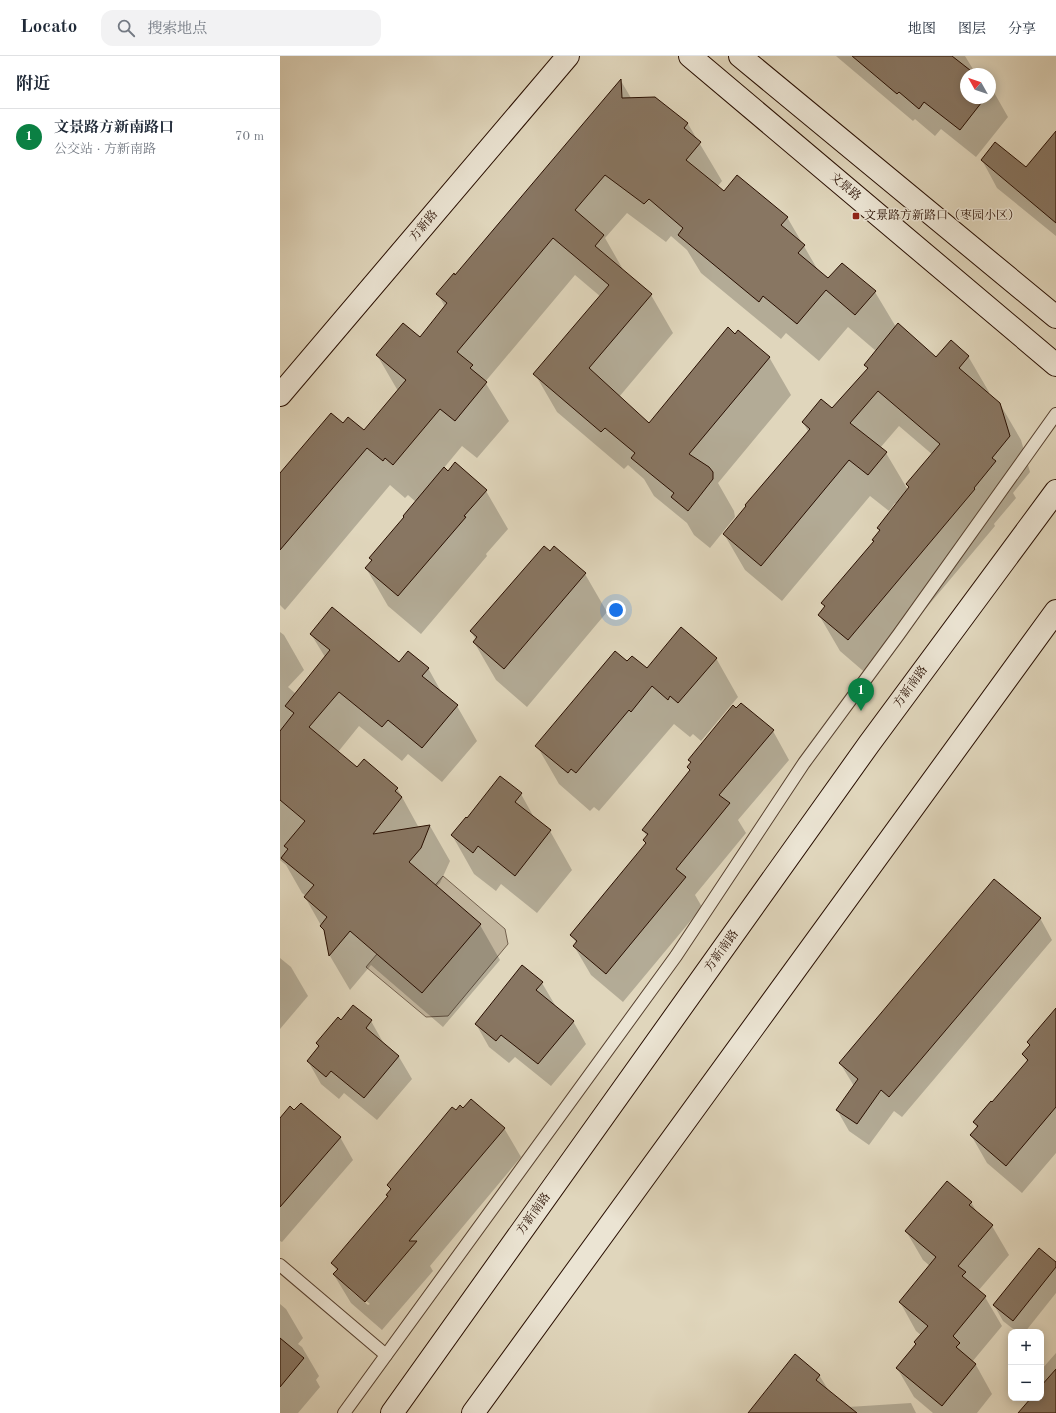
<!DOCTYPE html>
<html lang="zh">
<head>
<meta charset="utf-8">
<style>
  :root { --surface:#fff; --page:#f2f2f3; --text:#1f2937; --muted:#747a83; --line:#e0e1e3; --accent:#0b8043 }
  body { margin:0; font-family:"Old Standard TT","Noto Serif SC",serif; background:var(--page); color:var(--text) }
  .controls { position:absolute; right:12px; bottom:12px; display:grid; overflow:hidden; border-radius:8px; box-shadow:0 2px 10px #0003 }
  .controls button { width:36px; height:36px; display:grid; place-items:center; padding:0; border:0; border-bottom:1px solid var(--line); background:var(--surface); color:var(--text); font:20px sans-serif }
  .compass { position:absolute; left:680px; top:12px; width:36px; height:36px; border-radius:50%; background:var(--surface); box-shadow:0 2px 10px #0003; rotate:310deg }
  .you { position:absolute; left:336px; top:554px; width:14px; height:14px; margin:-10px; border:3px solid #fff; border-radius:50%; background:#1a73e8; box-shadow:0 0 0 6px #1a73e833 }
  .badge { display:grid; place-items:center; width:26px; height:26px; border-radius:50%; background:var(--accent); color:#fff; font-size:13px; font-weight:700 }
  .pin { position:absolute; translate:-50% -33px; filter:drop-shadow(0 1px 2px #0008) }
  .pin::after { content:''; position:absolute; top:21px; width:14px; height:12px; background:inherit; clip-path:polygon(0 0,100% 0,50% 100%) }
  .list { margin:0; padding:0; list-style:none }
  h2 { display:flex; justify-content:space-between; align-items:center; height:52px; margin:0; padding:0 16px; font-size:17px }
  h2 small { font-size:13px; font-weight:400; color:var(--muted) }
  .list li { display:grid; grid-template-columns:26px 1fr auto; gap:12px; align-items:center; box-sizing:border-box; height:56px; padding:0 16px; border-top:1px solid var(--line) }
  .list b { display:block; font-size:15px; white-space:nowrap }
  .list p { margin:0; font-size:13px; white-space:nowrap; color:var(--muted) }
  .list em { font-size:13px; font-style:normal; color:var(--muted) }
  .icon { flex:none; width:22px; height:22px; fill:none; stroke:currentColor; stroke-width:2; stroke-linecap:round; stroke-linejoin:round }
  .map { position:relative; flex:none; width:776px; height:1357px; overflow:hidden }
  header { display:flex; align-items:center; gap:24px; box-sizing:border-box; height:56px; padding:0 20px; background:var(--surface); border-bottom:1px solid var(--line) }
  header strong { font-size:19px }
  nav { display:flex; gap:22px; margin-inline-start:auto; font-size:14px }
  .search { width:280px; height:36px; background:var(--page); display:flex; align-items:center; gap:10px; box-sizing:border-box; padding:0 14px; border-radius:12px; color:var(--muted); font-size:15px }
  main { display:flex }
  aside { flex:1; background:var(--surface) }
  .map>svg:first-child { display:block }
  .green { fill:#c1b49c; stroke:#74614e }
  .shadow { fill:#0003; fill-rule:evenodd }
  .building { fill:#887662; stroke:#280e00 }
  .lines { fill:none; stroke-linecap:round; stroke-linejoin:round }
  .lane-casing { stroke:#56402f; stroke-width:14 }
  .secondary-casing { stroke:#280e00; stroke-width:24 }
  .lane { stroke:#ebe4d3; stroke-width:12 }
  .secondary { stroke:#ebe4d3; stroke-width:22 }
  .poi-dot { fill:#8f2418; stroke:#ebe4d3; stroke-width:1.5 }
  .labels { text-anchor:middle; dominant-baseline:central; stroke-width:3; stroke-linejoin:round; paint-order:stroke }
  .street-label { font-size:12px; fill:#280e00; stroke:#ebe4d3 }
  .poi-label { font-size:12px; fill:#280e00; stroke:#ebe4d3; text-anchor:start }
</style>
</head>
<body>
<header>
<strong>Locato</strong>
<div class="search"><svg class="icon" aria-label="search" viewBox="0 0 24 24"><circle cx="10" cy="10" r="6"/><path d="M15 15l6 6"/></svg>搜索地点</div>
<nav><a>地图</a><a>图层</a><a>分享</a></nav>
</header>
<main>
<aside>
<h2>附近<small></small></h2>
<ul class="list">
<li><span class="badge">1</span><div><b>文景路方新南路口</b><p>公交站 · 方新南路</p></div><em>70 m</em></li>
</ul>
</aside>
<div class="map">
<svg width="776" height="1357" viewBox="0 0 776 1357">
  <rect width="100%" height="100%" fill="#e0d6bc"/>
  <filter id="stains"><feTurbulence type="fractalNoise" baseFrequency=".005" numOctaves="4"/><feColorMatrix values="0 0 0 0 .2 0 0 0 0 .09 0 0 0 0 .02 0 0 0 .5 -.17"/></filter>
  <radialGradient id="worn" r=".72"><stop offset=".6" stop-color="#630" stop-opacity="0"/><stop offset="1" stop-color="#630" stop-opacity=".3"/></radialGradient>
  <path class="green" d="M 163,820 L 225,873 L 228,888 L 168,960 L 146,961 L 86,911 Z"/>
  <g class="shadow">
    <path d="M 556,0 L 685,0 L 696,18 L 686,18 L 686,42 L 710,42 L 710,31 L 712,33 L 728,61 L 696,101 L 661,73 L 655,80 L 635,63 L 633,65 Z"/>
    <path d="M 341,25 L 351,42 L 375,42 L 408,68 L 442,125 L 437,131 L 445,136 L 507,161 L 539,216 L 548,224 L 595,236 L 616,271 L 657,302 L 688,300 L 709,336 L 708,338 L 720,348 L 741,384 L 750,416 L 733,437 L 736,442 L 714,468 L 715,470 L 589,620 L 560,595 L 539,559 L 545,552 L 542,547 L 595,486 L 593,484 L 600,475 L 598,472 L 617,448 L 615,447 L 609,455 L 590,440 L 502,545 L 465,514 L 444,478 L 529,377 L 523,366 L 552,354 L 588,313 L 585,309 L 596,295 L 568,271 L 539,305 L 506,277 L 501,283 L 421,217 L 407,194 L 391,180 L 386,186 L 347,157 L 325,182 L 345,217 L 371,239 L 393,277 L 339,341 L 370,369 L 455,279 L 489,301 L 511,339 L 438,427 L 454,455 L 455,461 L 430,492 L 414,479 L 407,467 L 374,440 L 364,423 L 348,409 L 344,413 L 277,356 L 255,318 L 321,241 L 295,219 L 205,326 L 229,365 L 197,402 L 182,390 L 163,413 L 168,416 L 206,435 L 228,473 L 206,498 L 207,500 L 141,578 L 108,550 L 86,512 L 92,505 L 90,502 L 119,469 L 136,446 L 128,439 L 125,442 L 110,429 L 5,554 L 0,549 L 0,418 L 63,368 L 84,376 L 118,335 L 97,299 L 140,282 L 165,251 L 158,238 L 175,220 ZM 619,370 L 653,399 L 628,434 L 606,397 L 600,392 Z"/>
    <path d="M 776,86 L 776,180 L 717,132 L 702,104 L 747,112 Z"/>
    <path d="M 270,496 L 305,518 L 327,556 L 247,651 L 216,624 L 194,586 L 196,584 L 191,575 Z"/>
    <path d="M 0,576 L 4,579 L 24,614 L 8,631 L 16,638 L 45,601 L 31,578 L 119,607 L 148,612 L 163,639 L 177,650 L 197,685 L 162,726 L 128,698 L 122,705 L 79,670 L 58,696 L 78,712 L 117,732 L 139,772 L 150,770 L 170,805 L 160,827 L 156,831 L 200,869 L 220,904 L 163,971 L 91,909 L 70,934 L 50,900 L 47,880 L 25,841 L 26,840 L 22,837 L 6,809 L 0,804 Z"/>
    <path d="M 436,602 L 458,641 L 421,685 L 413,678 L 410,681 L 394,668 L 319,755 L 314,751 L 310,755 L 279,728 L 257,690 L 348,607 L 367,613 Z"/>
    <path d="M 493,675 L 509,704 L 458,764 L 466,777 L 415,839 L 422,851 L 343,946 L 311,919 L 294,890 L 296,887 L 292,879 L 366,789 L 364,784 L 367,781 L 363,774 L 411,715 L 408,711 L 411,707 L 410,704 Z"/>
    <path d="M 241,738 L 256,765 L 270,775 L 292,814 L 257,857 L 221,828 L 216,835 L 194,818 L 172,779 L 187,763 Z"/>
    <path d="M 760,862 L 772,884 L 622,1061 L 614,1055 L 589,1089 L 569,1075 L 557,1054 L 574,1030 L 560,1007 Z"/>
    <path d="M 0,902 L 11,911 L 28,940 L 0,973 Z"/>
    <path d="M 242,911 L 262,927 L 275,949 L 275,950 L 293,965 L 306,988 L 271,1030 L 235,1001 L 229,1007 L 209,991 L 196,968 Z"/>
    <path d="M 776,954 L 776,1097 L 742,1137 L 707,1107 L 691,1079 L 697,1072 L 694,1066 L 712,1048 L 747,1006 L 743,998 L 750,990 L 748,986 Z"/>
    <path d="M 61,965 L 91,965 L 104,988 L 119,1001 L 132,1023 L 97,1064 L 64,1037 L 59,1043 L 41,1028 L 28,1005 L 39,992 L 37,987 Z"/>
    <path d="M 176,1056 L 224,1072 L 241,1101 L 150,1210 L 153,1215 L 102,1274 L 71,1247 L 54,1219 L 57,1215 L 52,1207 L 109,1140 L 111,1135 L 108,1129 ZM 71,1232 L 90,1248 L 88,1249 L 69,1233 Z"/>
    <path d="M 0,1066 L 60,1081 L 73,1104 L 2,1186 L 0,1185 Z"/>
    <path d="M 691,1146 L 698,1158 L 712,1170 L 729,1199 L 698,1235 L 705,1241 L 722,1270 L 692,1306 L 696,1309 L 712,1338 L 697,1357 L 653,1357 L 634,1341 L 617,1312 L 637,1289 L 641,1279 L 636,1275 L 620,1246 L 650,1210 L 643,1204 L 626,1175 Z"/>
    <path d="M 776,1207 L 776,1237 L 745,1276 L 737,1276 L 723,1265 L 714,1249 Z"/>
    <path d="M 0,1248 L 6,1253 L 23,1282 L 18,1288 L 22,1291 L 39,1320 L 36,1324 L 40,1331 L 18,1357 L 0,1357 Z"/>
    <path d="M 776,1297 L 776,1357 L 739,1357 L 752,1342 L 761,1342 L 761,1314 Z"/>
    <path d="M 539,1319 L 549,1335 L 568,1351 L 631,1347 L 636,1357 L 479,1357 Z"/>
  </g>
  <g class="building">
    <path d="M 572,0 L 672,0 L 695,18 L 686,18 L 686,42 L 705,42 L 680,74 L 644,46 L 639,53 L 619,36 L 617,38 Z"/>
    <path d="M 341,23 L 342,42 L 375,41 L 408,67 L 404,72 L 421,86 L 406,104 L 438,130 L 444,135 L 457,119 L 508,161 L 501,169 L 525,189 L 518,197 L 548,222 L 562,207 L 596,235 L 575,259 L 546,234 L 517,268 L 483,240 L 479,246 L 398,179 L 403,172 L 369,143 L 364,148 L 325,119 L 295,154 L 324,179 L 315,190 L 372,238 L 309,312 L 369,367 L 448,271 L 455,278 L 458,274 L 490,301 L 409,398 L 429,411 L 433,416 L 433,423 L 408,455 L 391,441 L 394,437 L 351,402 L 355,397 L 325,372 L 321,376 L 253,318 L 329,229 L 273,182 L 177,296 L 193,309 L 190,312 L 207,326 L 175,365 L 160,353 L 113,409 L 105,402 L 103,405 L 87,392 L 0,494 L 0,417 L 51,357 L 63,367 L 68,361 L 84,374 L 126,324 L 96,299 L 123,267 L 140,281 L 167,247 L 156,238 L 174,217 L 175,219 Z"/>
    <path d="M 776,75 L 776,167 L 701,104 L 715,86 L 746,111 Z"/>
    <path d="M 618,267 L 656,301 L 671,284 L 689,300 L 679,312 L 720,347 L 730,380 L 712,402 L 716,405 L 694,432 L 695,433 L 568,584 L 538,559 L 545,550 L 541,547 L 594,485 L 592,484 L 600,474 L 597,472 L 629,431 L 626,428 L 660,388 L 598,335 L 570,367 L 607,396 L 588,419 L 569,404 L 481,510 L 443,478 L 466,450 L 465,449 L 530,373 L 522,366 L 541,343 L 552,352 L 588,312 L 584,309 Z"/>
    <path d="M 175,406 L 207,434 L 184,460 L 186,461 L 118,540 L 85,512 L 92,504 L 89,502 L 118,468 L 124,461 L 123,460 L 164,411 L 168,415 Z"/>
    <path d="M 264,490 L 270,495 L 274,490 L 306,517 L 224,613 L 193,586 L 197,581 L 190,575 Z"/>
    <path d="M 52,551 L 119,606 L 128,595 L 149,612 L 142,620 L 178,649 L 142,692 L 108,664 L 102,671 L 59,636 L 29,671 L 77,711 L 84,703 L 118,732 L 115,735 L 122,741 L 93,778 L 150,769 L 141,792 L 129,806 L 201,868 L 142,937 L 70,875 L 49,900 L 44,874 L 40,870 L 47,861 L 24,841 L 34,829 L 1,802 L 8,793 L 4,790 L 25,765 L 0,744 L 0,675 L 14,657 L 5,650 L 50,594 L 30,578 Z"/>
    <path d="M 401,571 L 437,602 L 398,647 L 390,640 L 388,644 L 372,630 L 351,656 L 349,654 L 296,717 L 291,713 L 288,717 L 255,690 L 335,595 L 347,605 L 352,600 L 367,612 Z"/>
    <path d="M 461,647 L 494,674 L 439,739 L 450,747 L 396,813 L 406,821 L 326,918 L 293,890 L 297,885 L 290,879 L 366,787 L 363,784 L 368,778 L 362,774 L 410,714 L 407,711 L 411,706 L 408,704 L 453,649 L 456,652 Z"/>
    <path d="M 220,720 L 242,737 L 235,746 L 271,774 L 235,820 L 198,790 L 193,797 L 171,779 L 186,761 L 187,762 Z"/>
    <path d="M 714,823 L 761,862 L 609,1041 L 601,1034 L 577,1068 L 556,1054 L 578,1023 L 559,1007 Z"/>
    <path d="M 242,909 L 263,926 L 256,934 L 294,965 L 258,1008 L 221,979 L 216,985 L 195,968 Z"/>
    <path d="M 73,949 L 92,964 L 86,972 L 119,1000 L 84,1042 L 51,1015 L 46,1021 L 27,1005 L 39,990 L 36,987 L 58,961 L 61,964 Z"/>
    <path d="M 776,952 L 776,1051 L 726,1110 L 690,1079 L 698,1070 L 693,1066 L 711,1045 L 712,1046 L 748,1004 L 742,998 L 750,989 L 747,986 Z"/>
    <path d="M 191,1043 L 225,1072 L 129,1185 L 137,1185 L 85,1246 L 53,1218 L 58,1213 L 51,1207 L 108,1140 L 106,1139 L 111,1133 L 107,1129 L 172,1051 L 176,1054 L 180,1049 L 183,1052 Z"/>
    <path d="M 21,1047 L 61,1081 L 0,1151 L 0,1062 L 10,1050 L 14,1054 Z"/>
    <path d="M 667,1125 L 692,1146 L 689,1149 L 713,1169 L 678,1210 L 686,1216 L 682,1220 L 706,1240 L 673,1280 L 680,1287 L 676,1291 L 696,1308 L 662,1350 L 616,1312 L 636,1288 L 634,1286 L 648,1270 L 619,1246 L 656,1201 L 625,1175 Z"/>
    <path d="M 759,1192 L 776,1206 L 776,1211 L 733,1265 L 713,1249 Z"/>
    <path d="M 0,1282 L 24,1302 L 0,1331 Z"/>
    <path d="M 515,1298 L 540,1319 L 536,1324 L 577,1357 L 468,1357 Z"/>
    <path d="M 776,1313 L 776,1357 L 738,1357 L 751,1342 L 761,1342 L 761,1330 Z"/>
  </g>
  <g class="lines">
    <defs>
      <g id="lane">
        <path d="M 0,1209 L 106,1299"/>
        <path d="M 64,1357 L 396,900 L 524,707 L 619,578 L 776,358"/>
      </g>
      <g id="secondary">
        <path d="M 410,0 L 776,309"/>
        <path d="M 460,0 L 776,261"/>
        <path d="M 0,339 L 288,0"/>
        <path d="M 112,1357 L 589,688 L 776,435"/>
        <path d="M 193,1357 L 776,555"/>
      </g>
    </defs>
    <use href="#lane" class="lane-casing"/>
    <use href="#secondary" class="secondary-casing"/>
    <use href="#lane" class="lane"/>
    <use href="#secondary" class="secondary"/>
  </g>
  <rect class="poi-dot" x="572" y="156" width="8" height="8" rx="2"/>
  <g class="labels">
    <g class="street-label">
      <text transform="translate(565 131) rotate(40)">文景路</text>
      <text transform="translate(144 170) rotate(-50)">方新路</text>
      <text transform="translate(631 631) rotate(-54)">方新南路</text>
      <text transform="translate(442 895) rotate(-54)">方新南路</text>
      <text transform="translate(254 1158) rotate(-54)">方新南路</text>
    </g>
    <g class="poi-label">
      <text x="584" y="160">文景路方新路口（枣园小区）</text>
    </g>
  </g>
  <rect width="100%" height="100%" filter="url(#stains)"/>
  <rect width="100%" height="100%" fill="url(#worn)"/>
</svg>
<div class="controls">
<button>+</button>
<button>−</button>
</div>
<svg class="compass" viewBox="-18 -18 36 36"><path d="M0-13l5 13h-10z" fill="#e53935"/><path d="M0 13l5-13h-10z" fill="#747a83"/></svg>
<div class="you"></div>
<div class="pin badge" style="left:581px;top:655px">1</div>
</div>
</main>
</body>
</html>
